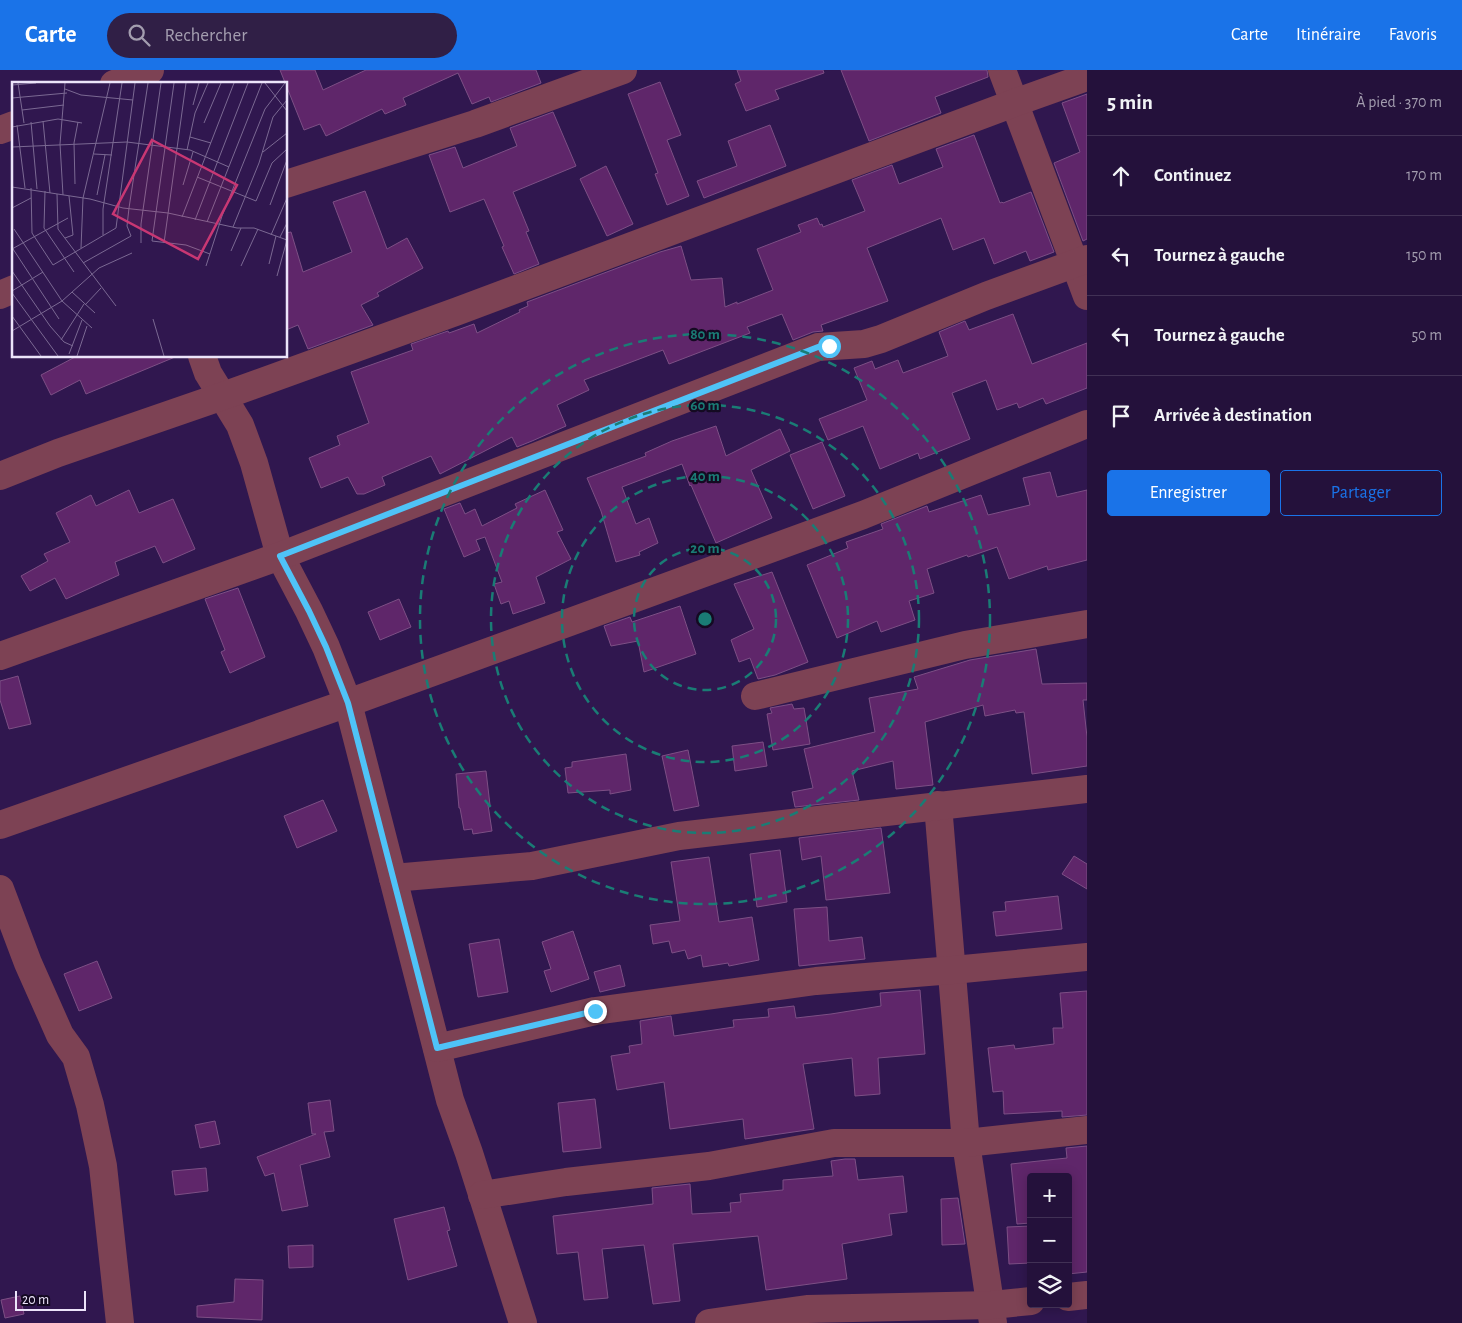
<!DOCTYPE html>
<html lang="fr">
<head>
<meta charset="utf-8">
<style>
  :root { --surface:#24113b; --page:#301f46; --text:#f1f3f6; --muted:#a39daf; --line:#413155; --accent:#1a73e8 }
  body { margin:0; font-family:"Alegreya Sans",sans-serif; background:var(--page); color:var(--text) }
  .controls { position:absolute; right:15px; bottom:15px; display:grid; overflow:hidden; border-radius:5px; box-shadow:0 2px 12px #0003 }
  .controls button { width:45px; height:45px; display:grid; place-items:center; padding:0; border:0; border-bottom:1px solid var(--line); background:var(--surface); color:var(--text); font:25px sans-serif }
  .scale { position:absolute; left:15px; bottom:12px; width:71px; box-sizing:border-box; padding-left:5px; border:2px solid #ece4fa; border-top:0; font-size:14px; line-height:18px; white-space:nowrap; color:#ece4fa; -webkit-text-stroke:4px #140a22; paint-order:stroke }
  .stop { position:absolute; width:15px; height:15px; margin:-11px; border:4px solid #4fc3f7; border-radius:50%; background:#fff }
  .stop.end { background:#4fc3f7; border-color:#fff; box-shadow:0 1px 5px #0008 }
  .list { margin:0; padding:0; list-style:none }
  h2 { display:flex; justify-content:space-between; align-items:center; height:65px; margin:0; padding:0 20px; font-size:21px }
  h2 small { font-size:16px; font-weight:400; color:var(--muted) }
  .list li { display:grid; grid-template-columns:32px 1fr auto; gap:15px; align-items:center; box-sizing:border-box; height:80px; padding:0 20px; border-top:1px solid var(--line) }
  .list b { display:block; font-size:19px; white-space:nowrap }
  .list em { font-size:16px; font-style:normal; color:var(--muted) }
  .actions { display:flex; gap:10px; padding:15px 20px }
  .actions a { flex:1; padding:11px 0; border:1px solid var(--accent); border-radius:5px; text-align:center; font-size:18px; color:var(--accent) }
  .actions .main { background:var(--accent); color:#fff }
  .icon { flex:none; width:28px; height:28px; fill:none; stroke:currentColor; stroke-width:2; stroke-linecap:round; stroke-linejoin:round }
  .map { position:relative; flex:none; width:1087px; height:1253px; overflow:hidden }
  header { display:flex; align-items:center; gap:30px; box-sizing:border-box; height:70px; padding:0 25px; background:var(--accent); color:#fff }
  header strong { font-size:24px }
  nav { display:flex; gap:28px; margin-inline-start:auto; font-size:18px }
  .search { width:350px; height:45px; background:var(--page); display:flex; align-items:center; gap:12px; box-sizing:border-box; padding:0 18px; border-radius:28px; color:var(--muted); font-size:19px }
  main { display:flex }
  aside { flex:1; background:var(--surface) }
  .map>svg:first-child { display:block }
  .building { fill:#5f266a; stroke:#7d4f85 }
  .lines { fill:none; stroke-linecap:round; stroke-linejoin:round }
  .street { stroke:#7d4254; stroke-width:28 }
  .route { stroke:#4fc3f7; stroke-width:6 }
  .ring { fill:none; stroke:#1a7c75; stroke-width:2.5; stroke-dasharray:9 6 }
  .inset-road { fill:none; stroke:#7b6993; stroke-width:1 }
  .view { fill:#c83773; fill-opacity:0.15; stroke:#c83773; stroke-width:2.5 }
  .inset-edge { fill:none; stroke:#ece4fa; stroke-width:2.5 }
  .centre { fill:#1a7c75; stroke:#140a22; stroke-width:2.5 }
  .ring-label { font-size:15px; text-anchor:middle; font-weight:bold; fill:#1a7c75; stroke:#140a22; stroke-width:4.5; stroke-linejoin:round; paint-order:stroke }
</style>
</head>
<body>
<header>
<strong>Carte</strong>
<div class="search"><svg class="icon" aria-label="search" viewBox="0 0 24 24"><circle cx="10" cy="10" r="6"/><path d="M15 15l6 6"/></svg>Rechercher</div>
<nav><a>Carte</a><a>Itinéraire</a><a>Favoris</a></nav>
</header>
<main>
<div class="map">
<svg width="1087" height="1253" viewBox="0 0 1087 1253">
  <rect width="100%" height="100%" fill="#30174f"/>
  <g class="building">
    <path d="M 280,0 L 315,0 L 323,20 L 366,0 L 536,0 L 541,13 L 491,32 L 489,27 L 472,34 L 458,3 L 403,28 L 406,35 L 385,44 L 382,39 L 326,66 L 320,54 L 304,60 Z"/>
    <path d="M 737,0 L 823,0 L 824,3 L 775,20 L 779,29 L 746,41 L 735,14 L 741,11 Z"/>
    <path d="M 841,0 L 987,0 L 988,7 L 935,27 L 941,43 L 869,71 Z"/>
    <path d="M 660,12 L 681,65 L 667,70 L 689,126 L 667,135 L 655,104 L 658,103 L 628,24 Z"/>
    <path d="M 1087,24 L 1087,169 L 1083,171 L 1054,93 L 1080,82 L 1062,33 Z"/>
    <path d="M 553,42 L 576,96 L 513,122 L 529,161 L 526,162 L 539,194 L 514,204 L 502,177 L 504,176 L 484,129 L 450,142 L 429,85 L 455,77 L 463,98 L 517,76 L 510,58 Z"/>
    <path d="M 770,55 L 786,96 L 704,128 L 697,111 L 737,96 L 728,71 Z"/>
    <path d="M 974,65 L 1000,133 L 1002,132 L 1003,133 L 1031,122 L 1054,182 L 1030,191 L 1026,181 L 994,194 L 984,168 L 953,180 L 941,148 L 867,178 L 888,231 L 821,255 L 823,261 L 813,262 L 793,270 L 782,244 L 747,257 L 750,263 L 669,294 L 663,280 L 584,310 L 589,320 L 557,335 L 566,356 L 532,371 L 517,377 L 512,367 L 440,404 L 431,386 L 382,407 L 385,415 L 364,424 L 357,424 L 348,407 L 321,418 L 309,388 L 340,375 L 337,366 L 369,353 L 351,302 L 413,280 L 411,274 L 448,261 L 449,263 L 474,254 L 477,263 L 520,242 L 519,240 L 528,236 L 527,232 L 660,182 L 681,176 L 691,210 L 722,208 L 725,237 L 737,232 L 737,234 L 773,220 L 757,179 L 801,162 L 798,155 L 817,148 L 820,155 L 822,154 L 823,157 L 865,141 L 852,110 L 892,95 L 899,114 L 943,97 L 936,79 Z"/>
    <path d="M 606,96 L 633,154 L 607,166 L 580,109 Z"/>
    <path d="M 365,121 L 387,179 L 407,168 L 423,198 L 377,223 L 379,226 L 361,235 L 373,255 L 308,279 L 298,255 L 286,260 L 286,163 L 291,162 L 303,202 L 352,182 L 333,132 Z"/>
    <path d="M 1013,244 L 1032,294 L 1087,273 L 1087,318 L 1046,334 L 1043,328 L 1019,338 L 1017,333 L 997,340 L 986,310 L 952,323 L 970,369 L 920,389 L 918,383 L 880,399 L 863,356 L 828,370 L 819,349 L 867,330 L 854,298 L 872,291 L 875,299 L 898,290 L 903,303 L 948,286 L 939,262 L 965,251 L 969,260 Z"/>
    <path d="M 77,286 L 175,286 L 175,287 L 86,324 L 80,310 L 51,325 L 41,305 Z"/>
    <path d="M 716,356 L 726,386 L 780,359 L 790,381 L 751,400 L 772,448 L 716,473 L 691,415 L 690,416 L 682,394 L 622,417 L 636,454 L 649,448 L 658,473 L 639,482 L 640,485 L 616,492 L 601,441 L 587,408 L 646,386 L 645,383 L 672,371 Z"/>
    <path d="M 822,372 L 845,426 L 813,439 L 790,385 Z"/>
    <path d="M 1050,402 L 1057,427 L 1087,420 L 1087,490 L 1048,500 L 1047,496 L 1009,509 L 997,477 L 968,487 L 967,485 L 927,499 L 934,523 L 909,531 L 915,550 L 881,562 L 877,551 L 837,568 L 807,495 L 848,478 L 846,472 L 883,459 L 881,454 L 927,436 L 929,442 L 981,425 L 988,445 L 1030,435 L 1023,408 Z"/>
    <path d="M 129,420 L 139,443 L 173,429 L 195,479 L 163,493 L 155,476 L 115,492 L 119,505 L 66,529 L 55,508 L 30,521 L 21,506 L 48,491 L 44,484 L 70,472 L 56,443 L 91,425 L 96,436 Z"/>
    <path d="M 545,420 L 563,460 L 557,462 L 571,489 L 536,507 L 545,533 L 513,544 L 509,531 L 501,534 L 494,514 L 502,512 L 485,467 L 476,470 L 480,480 L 464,487 L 444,439 L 460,433 L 465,444 L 475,439 L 482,456 L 517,438 L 515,434 Z"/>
    <path d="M 772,502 L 808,592 L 775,605 L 758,609 L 750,588 L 739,592 L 731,570 L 754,559 L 734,514 Z"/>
    <path d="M 238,518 L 265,587 L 230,603 L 221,582 L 225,580 L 205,529 Z"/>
    <path d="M 399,529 L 411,557 L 380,570 L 368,542 Z"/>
    <path d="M 680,536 L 696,584 L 644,602 L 638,571 L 611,576 L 604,556 L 630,547 L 632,552 Z"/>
    <path d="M 1036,579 L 1042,614 L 1087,613 L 1087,630 L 1083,630 L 1087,667 L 1087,696 L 1032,704 L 1024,642 L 1016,643 L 1015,640 L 985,646 L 983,635 L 925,652 L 933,715 L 896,719 L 893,691 L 852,701 L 859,730 L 795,737 L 792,722 L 813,718 L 804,679 L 875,662 L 869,628 L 918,619 L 914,607 L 970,590 Z"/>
    <path d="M 18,606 L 31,654 L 9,659 L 0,630 L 0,611 Z"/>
    <path d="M 792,634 L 794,639 L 804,638 L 810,674 L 773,680 L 767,644 L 772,643 L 770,638 Z"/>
    <path d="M 763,672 L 767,696 L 735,701 L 732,676 Z"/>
    <path d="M 688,680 L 699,736 L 674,741 L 662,686 Z"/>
    <path d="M 626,684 L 631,720 L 610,724 L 610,720 L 568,723 L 565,698 L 572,697 L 572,692 Z"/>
    <path d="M 486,701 L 490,735 L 488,735 L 492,761 L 473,764 L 472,759 L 464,760 L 460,738 L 459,738 L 456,704 Z"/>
    <path d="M 323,730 L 337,761 L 297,778 L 284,746 Z"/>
    <path d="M 881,758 L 890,823 L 826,830 L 821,786 L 802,790 L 799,768 Z"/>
    <path d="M 780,780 L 787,832 L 757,837 L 750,784 Z"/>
    <path d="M 1074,786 L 1087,794 L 1087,819 L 1062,804 Z"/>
    <path d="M 709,787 L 719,852 L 752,847 L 759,890 L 729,896 L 728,893 L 703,897 L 701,885 L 688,889 L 685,880 L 672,883 L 669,871 L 653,874 L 650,855 L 680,851 L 671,792 Z"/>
    <path d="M 1058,826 L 1062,859 L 996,866 L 993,842 L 1006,841 L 1005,832 Z"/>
    <path d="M 827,837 L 829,871 L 862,867 L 865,889 L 799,896 L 794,839 Z"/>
    <path d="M 573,861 L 589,909 L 551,922 L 544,901 L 551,899 L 542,872 Z"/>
    <path d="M 499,869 L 508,922 L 478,927 L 469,874 Z"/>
    <path d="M 97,891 L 112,928 L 79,941 L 64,904 Z"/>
    <path d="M 620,895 L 625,916 L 600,922 L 594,902 Z"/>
    <path d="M 920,920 L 925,984 L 878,988 L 880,1024 L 855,1026 L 852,988 L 803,994 L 814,1059 L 745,1069 L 743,1049 L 670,1059 L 664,1012 L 617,1020 L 611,986 L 630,983 L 629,976 L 642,974 L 640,951 L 671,946 L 674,966 L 734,957 L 733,950 L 769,947 L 768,939 L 794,936 L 796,948 L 831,944 L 881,936 L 880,923 Z"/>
    <path d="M 1087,921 L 1087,1045 L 1062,1047 L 1062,1041 L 1004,1044 L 1003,1021 L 993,1022 L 988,978 L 1014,975 L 1015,979 L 1054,974 L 1053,958 L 1063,958 L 1060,923 Z"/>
    <path d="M 595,1029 L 601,1078 L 563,1082 L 558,1033 Z"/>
    <path d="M 330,1030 L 334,1061 L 324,1062 L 330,1087 L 300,1095 L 308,1136 L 282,1141 L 274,1103 L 265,1106 L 257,1087 L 316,1064 L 312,1064 L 308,1033 Z"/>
    <path d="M 215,1051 L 220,1074 L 200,1078 L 195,1055 Z"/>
    <path d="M 1087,1076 L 1087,1202 L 1068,1204 L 1068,1107 L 1031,1107 L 1031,1153 L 1017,1154 L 1011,1094 L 1067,1088 L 1066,1078 Z"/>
    <path d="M 845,1089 L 855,1089 L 858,1110 L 903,1106 L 907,1142 L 889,1144 L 892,1165 L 842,1174 L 847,1209 L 766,1220 L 758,1166 L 673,1174 L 680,1231 L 653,1234 L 644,1175 L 602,1179 L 608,1228 L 584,1230 L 578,1182 L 557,1184 L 553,1146 L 653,1134 L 652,1118 L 690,1114 L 692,1144 L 731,1142 L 730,1133 L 741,1132 L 740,1124 L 783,1120 L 783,1110 L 833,1106 L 831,1091 Z"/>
    <path d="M 206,1098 L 208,1121 L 175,1125 L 172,1101 Z"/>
    <path d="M 958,1128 L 965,1174 L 942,1175 L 941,1129 Z"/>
    <path d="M 444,1137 L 450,1160 L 447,1161 L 457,1196 L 408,1210 L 394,1149 Z"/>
    <path d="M 1031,1156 L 1031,1193 L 1009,1194 L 1007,1157 Z"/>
    <path d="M 313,1175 L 313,1197 L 289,1198 L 288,1176 Z"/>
    <path d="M 235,1209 L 263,1210 L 262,1250 L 197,1247 L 197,1236 L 234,1232 Z"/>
    <path d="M 20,1226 L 24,1244 L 5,1248 L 1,1230 Z"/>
  </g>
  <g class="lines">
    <g class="street">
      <path d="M 1002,0 L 1087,226"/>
      <path d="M 114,14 L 150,0"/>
      <path d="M 0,60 L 14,55"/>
      <path d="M 286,114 L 475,54 L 623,0"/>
      <path d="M 0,225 L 14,219"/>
      <path d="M 202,286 L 208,303 L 240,355 L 254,393 L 280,486 L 309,541 L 326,577 L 348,633 L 450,1030 L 469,1083 L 523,1253"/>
      <path d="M 0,406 L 58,383 L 223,326 L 458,241 L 1014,33 L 1087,7"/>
      <path d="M 0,586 L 280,486 L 818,277 L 864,274 L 881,269 L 986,226 L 1087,189"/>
      <path d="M 755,626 L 965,575 L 1087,554"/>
      <path d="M 938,735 L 966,1073 L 993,1253"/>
      <path d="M 0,755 L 348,633 L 863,445 L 1087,354"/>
      <path d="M 393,808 L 532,796 L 679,766 L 1087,719"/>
      <path d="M 0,819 L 28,893 L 60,965 L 76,987 L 90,1035 L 103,1096 L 120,1253"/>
      <path d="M 437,978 L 595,941 L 816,911 L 953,900 L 1087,887"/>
      <path d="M 482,1125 L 566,1112 L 709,1096 L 834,1073 L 966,1073 L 1087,1060"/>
      <path d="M 1068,1227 L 1087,1225"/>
      <path d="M 709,1253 L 807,1239 L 992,1235 L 1031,1231"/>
    </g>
  </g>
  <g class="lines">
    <path class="route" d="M 595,941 L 437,978 L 348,633 L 326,577 L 309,541 L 280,486 L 818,277 L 829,276"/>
  </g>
  <g class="ring">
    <circle cx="705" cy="549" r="71"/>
    <circle cx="705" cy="549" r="143"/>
    <circle cx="705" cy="549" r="214"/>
    <circle cx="705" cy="549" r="285"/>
  </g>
  <g transform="translate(12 12)">
    <rect width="275" height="275" fill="#30174f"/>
    <path class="inset-road" d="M 6,1 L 12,41M 162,1 L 140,159 L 174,163 L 198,172M 253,1 L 275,29M 0,3 L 24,1M 53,7 L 69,13 L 121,18M 0,16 L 55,11M 181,23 L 187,1M 10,28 L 52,23M 31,39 L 38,111M 19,40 L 25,107M 192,41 L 209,1M 5,43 L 13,106M 0,45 L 46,37 L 70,41M 178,55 L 199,61M 0,65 L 115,60 L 178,68 L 217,85M 175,68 L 183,31 L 196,1M 251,70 L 275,51M 82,72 L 100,73M 185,95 L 244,119 L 260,81 L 275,67M 63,102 L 62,61 L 66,40M 171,103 L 181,70M 0,105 L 78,117 L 111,126 L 156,131 L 225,146 L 242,146 L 275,158M 19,106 L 20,151 L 41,183 L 104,146 L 123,1M 33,109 L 32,146 L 62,190M 45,112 L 46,147 L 104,224M 51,113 L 48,62 L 53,1M 85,113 L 93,73M 258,123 L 275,78M 0,126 L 19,116M 170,135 L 222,1M 183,138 L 236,1M 195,140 L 250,1M 221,145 L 247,81 L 261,35 L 275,18M 2,147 L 50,219 L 80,246M 91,153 L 91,127 L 110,1M 259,153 L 275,116M 268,155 L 275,141M 53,156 L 61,153 L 57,114M 129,161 L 129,142 L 149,1M 152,161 L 174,1M 69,166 L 71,116 L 98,1M 0,167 L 56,136M 1,167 L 47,237M 219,169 L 229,146M 71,181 L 119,154 L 115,144 L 117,126 L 136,1M 257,182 L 264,154M 194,184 L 210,134 L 253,27 L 273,1M 229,184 L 246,147M 0,189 L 38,244 L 52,260 L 61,264M 265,194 L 275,158M 0,209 L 31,190M 60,210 L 83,231M 0,211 L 46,274M 73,223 L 89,206M 0,234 L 29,274M 141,237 L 152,274M 0,249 L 50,219 L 87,186 L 120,171M 49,258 L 72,222M 57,272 L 70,238M 65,274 L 75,244"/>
    <path class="view" d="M 140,58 L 225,103 L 186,177 L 101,132 Z"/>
    <rect width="275" height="275" class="inset-edge"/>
  </g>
  <circle cx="705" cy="549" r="8" class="centre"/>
  <g class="ring-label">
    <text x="705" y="269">80 m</text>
    <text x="705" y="340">60 m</text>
    <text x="705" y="411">40 m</text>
    <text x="705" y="483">20 m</text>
  </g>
</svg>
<div class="controls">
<button>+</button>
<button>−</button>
<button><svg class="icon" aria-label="layers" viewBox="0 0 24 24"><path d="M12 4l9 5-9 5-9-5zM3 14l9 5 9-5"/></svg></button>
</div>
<div class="scale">20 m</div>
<div class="stop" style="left:829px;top:276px"></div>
<div class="stop end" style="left:595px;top:941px"></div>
</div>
<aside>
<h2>5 min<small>À pied · 370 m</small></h2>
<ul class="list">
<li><svg class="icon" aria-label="ahead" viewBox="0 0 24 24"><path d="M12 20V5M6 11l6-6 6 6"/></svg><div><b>Continuez</b></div><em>170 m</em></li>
<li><svg class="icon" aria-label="left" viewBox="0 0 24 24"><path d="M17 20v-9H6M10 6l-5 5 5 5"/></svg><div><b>Tournez à gauche</b></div><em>150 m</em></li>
<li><svg class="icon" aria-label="left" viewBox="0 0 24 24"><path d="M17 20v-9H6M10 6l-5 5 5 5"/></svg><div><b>Tournez à gauche</b></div><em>50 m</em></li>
<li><svg class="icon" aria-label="arrive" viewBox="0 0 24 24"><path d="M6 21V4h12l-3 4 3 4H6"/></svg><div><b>Arrivée à destination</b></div></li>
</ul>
<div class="actions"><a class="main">Enregistrer</a><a>Partager</a></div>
</aside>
</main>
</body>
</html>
